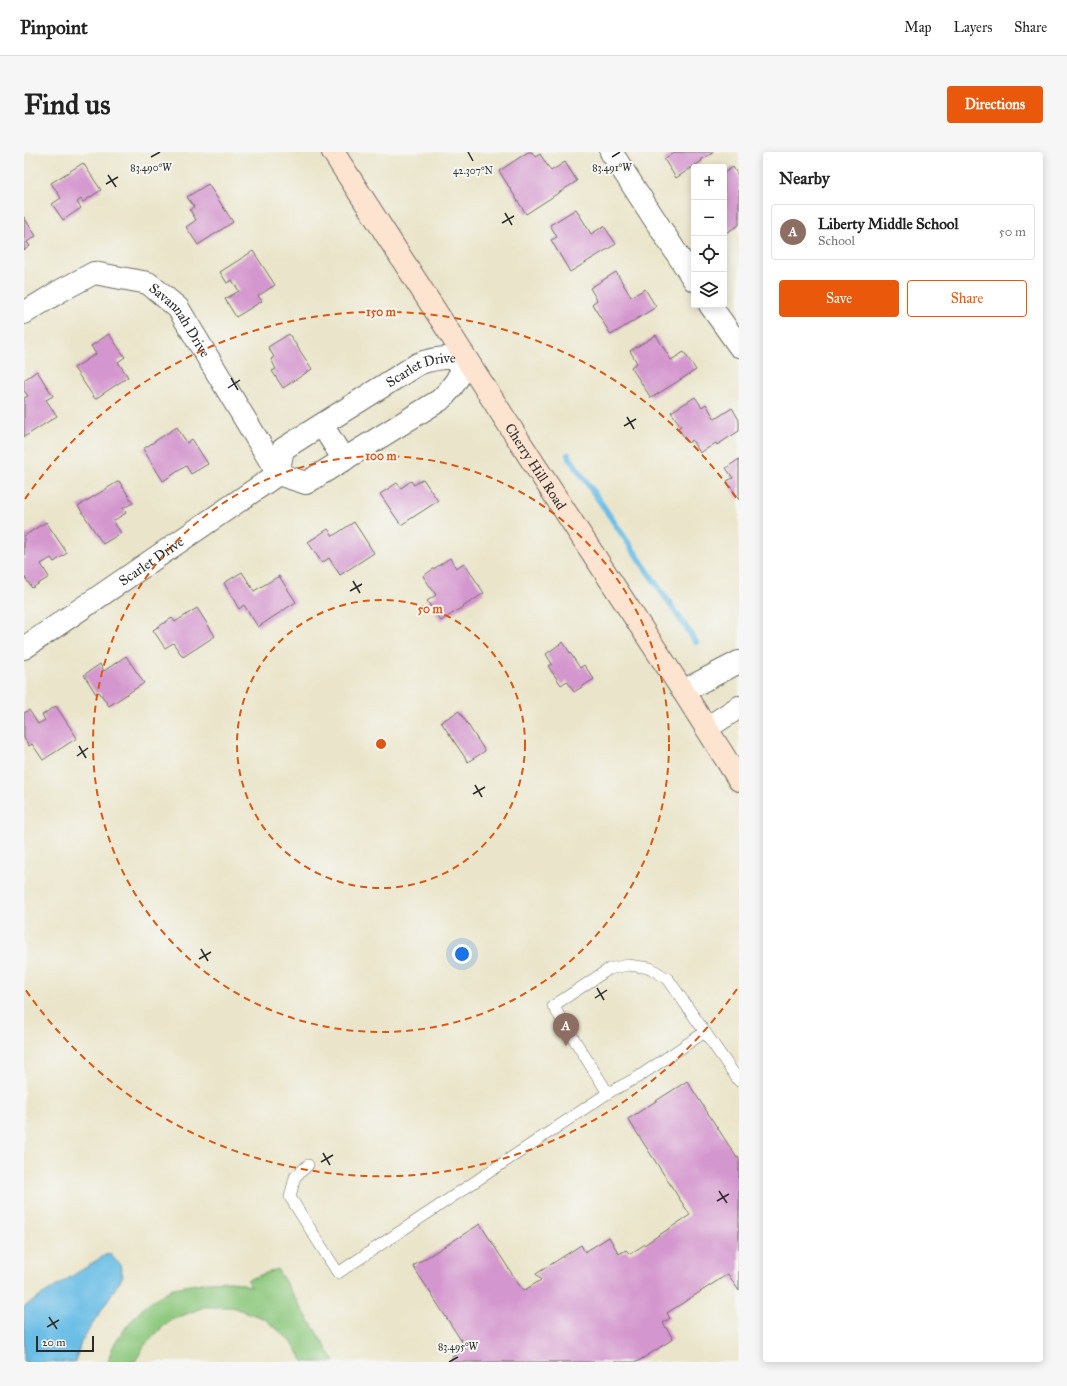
<!DOCTYPE html>
<html lang="en">
<head>
<meta charset="utf-8">
<style>
  :root { --surface:#fff; --page:#f6f6f6; --text:#222; --muted:#767676; --line:#e0e0e0; --accent:#ea580c }
  body { margin:0; font-family:"IM FELL Great Primer",serif; background:var(--page); color:var(--text) }
  .controls { position:absolute; right:12px; top:12px; display:grid; overflow:hidden; border-radius:4px; box-shadow:0 2px 10px #0003 }
  .controls button { width:36px; height:36px; display:grid; place-items:center; padding:0; border:0; border-bottom:1px solid var(--line); background:var(--surface); color:var(--text); font:20px sans-serif }
  .scale { position:absolute; left:12px; bottom:10px; width:58px; box-sizing:border-box; padding-left:4px; border:2px solid #2b2b2b; border-top:0; font-size:11px; line-height:14px; white-space:nowrap; color:#2b2b2b; -webkit-text-stroke:3px #f6f6f2; paint-order:stroke }
  .you { position:absolute; left:438px; top:802px; width:14px; height:14px; margin:-10px; border:3px solid #fff; border-radius:50%; background:#1a73e8; box-shadow:0 0 0 6px #1a73e833 }
  .badge { display:grid; place-items:center; width:26px; height:26px; border-radius:50%; background:var(--accent); color:#fff; font-size:13px; font-weight:700 }
  .pin { position:absolute; translate:-50% -33px; filter:drop-shadow(0 1px 2px #0008) }
  .pin::after { content:''; position:absolute; top:21px; width:14px; height:12px; background:inherit; clip-path:polygon(0 0,100% 0,50% 100%) }
  .list { margin:0; padding:0; list-style:none }
  h2 { display:flex; justify-content:space-between; align-items:center; height:52px; margin:0; padding:0 16px; font-size:17px }
  h2 small { font-size:13px; font-weight:400; color:var(--muted) }
  .list li { display:grid; grid-template-columns:26px 1fr auto; gap:12px; align-items:center; box-sizing:border-box; height:56px; margin:0 8px 8px; padding:0 8px; border:1px solid var(--line); border-radius:4px }
  .list b { display:block; font-size:15px; white-space:nowrap }
  .list p { margin:0; font-size:13px; white-space:nowrap; color:var(--muted) }
  .list em { font-size:13px; font-style:normal; color:var(--muted) }
  .actions { display:flex; gap:8px; padding:12px 16px }
  .actions a { flex:1; padding:9px 0; border:1px solid var(--accent); border-radius:4px; text-align:center; font-size:14px; color:var(--accent) }
  .actions .main { background:var(--accent); color:#fff }
  .icon { flex:none; width:22px; height:22px; fill:none; stroke:currentColor; stroke-width:2; stroke-linecap:round; stroke-linejoin:round }
  .map { position:relative; flex:none; width:715px; height:1210px; overflow:hidden; border-radius:4px }
  header { display:flex; align-items:center; gap:24px; box-sizing:border-box; height:56px; padding:0 20px; background:var(--surface); border-bottom:1px solid var(--line) }
  header strong { font-size:19px }
  nav { display:flex; gap:22px; margin-inline-start:auto; font-size:14px }
  .intro { display:flex; align-items:center; justify-content:space-between; box-sizing:border-box; height:96px; padding:0 24px }
  h1 { margin:0; font-size:28px }
  .button { padding:10px 18px; border-radius:4px; background:var(--accent); color:#fff; font-size:14px; font-weight:700 }
  main { display:flex; gap:24px; padding:0 24px }
  aside { flex:1; background:var(--surface); border-radius:4px; box-shadow:0 2px 10px #0003 }
  .map>svg:first-child { display:block }
  .green { fill:#8cc87d; stroke:#5c7a54 }
  .water { fill:#6abee6; stroke:#4a7488 }
  .lines { fill:none; stroke-linecap:round; stroke-linejoin:round }
  .stream { stroke:#6abee6; stroke-width:6 }
  .building { fill:#d496ce }
  .service-casing { stroke:#6e6c63; stroke-width:12 }
  .minor-casing { stroke:#6e6c63; stroke-width:24 }
  .secondary-casing { stroke:#6e6c63; stroke-width:24 }
  .service { stroke:#fff; stroke-width:11 }
  .minor { stroke:#fff; stroke-width:22 }
  .secondary { stroke:#fde4d0; stroke-width:22 }
  .ticks { fill:none; stroke:#2b2b2b; stroke-width:1.5 }
  .ring { fill:none; stroke:#df570e; stroke-width:2; stroke-dasharray:7 5 }
  .labels { text-anchor:middle; dominant-baseline:central; stroke-width:4; stroke-linejoin:round; paint-order:stroke }
  .street-label { font-size:14px; fill:#2b2b2b; stroke:#f6f6f2 }
  .ticks-label { font-size:10px; text-anchor:middle; fill:#2b2b2b; stroke:#f6f6f2; stroke-width:4; stroke-linejoin:round; paint-order:stroke }
  .centre { fill:#df570e; stroke:#f6f6f2; stroke-width:2 }
  .ring-label { font-size:12px; text-anchor:middle; font-weight:bold; fill:#df570e; stroke:#f6f6f2; stroke-width:4; stroke-linejoin:round; paint-order:stroke }
</style>
</head>
<body>
<header>
<strong>Pinpoint</strong>
<nav><a>Map</a><a>Layers</a><a>Share</a></nav>
</header>
<div class="intro"><h1>Find us</h1><a class="button">Directions</a></div>
<main>
<div class="map">
<svg width="715" height="1210" viewBox="0 0 715 1210">
  <rect width="100%" height="100%" fill="#f6f6f2"/>
  <filter id="ink" filterUnits="userSpaceOnUse"><feTurbulence type="fractalNoise" baseFrequency=".025" numOctaves="2"/><feDisplacementMap in="SourceGraphic" scale="8" xChannelSelector="R" yChannelSelector="G"/><feConvolveMatrix kernelMatrix="1 2 1 2 8 2 1 2 1" color-interpolation-filters="sRGB"/></filter>
  <filter id="wash" filterUnits="userSpaceOnUse"><feTurbulence type="fractalNoise" baseFrequency=".012" numOctaves="4" result="noise"/><feDisplacementMap in="SourceGraphic" scale="16" xChannelSelector="R" yChannelSelector="G"/><feGaussianBlur stdDeviation="0.9" result="paint"/><feColorMatrix in="noise" values="0 0 0 0 0 0 0 0 0 0 0 0 0 0 0 0 0 1.4 0 .05"/><feComposite in="paint" operator="in"/></filter>
  <g filter="url(#wash)">
    <rect width="100%" height="100%" fill="#eae5ca"/>
    <path class="green" d="M 253,1117 L 311,1210 L 280,1210 L 267,1189 L 241,1167 L 208,1155 L 180,1155 L 145,1169 L 120,1194 L 111,1210 L 84,1210 L 88,1196 L 104,1172 L 124,1151 L 149,1136 L 184,1130 L 208,1129 L 228,1135 L 223,1128 Z"/>
    <path class="water" d="M 86,1102 L 96,1113 L 99,1124 L 57,1190 L 51,1210 L 0,1210 L 0,1155 L 81,1103 Z"/>
    <g class="lines">
      <path class="stream" d="M 544,303 L 672,490"/>
    </g>
    <g id="blocks">
      <g class="building">
        <path d="M 504,0 L 508,0 L 511,5 L 516,2 L 527,19 L 541,10 L 553,29 L 502,62 L 475,19 Z"/>
        <path d="M 651,0 L 690,0 L 677,8 L 678,9 L 652,26 L 640,7 Z"/>
        <path d="M 59,11 L 77,38 L 59,50 L 57,47 L 53,50 L 57,56 L 39,68 L 28,52 L 37,46 L 27,31 Z"/>
        <path d="M 709,15 L 715,25 L 715,73 L 700,82 L 700,21 Z"/>
        <path d="M 184,32 L 209,70 L 174,93 L 162,75 L 172,68 L 166,58 L 170,55 L 163,45 Z"/>
        <path d="M 552,57 L 567,82 L 580,74 L 592,92 L 546,120 L 527,88 L 533,85 L 526,73 Z"/>
        <path d="M 0,65 L 12,84 L 3,90 L 6,94 L 0,98 Z"/>
        <path d="M 229,99 L 251,133 L 234,144 L 238,149 L 212,165 L 201,147 L 215,139 L 208,128 L 203,131 L 196,120 Z"/>
        <path d="M 592,120 L 607,145 L 621,137 L 632,155 L 587,183 L 568,152 L 573,148 L 566,136 Z"/>
        <path d="M 85,182 L 101,205 L 94,210 L 104,225 L 71,247 L 50,216 L 72,202 L 67,194 Z"/>
        <path d="M 265,182 L 288,217 L 259,236 L 248,219 L 252,217 L 247,207 L 250,205 L 244,195 Z"/>
        <path d="M 632,183 L 647,208 L 660,200 L 672,218 L 627,246 L 607,215 L 613,211 L 606,199 Z"/>
        <path d="M 13,219 L 29,244 L 22,248 L 33,264 L 0,285 L 0,246 L 4,244 L 0,239 L 0,228 Z"/>
        <path d="M 671,245 L 678,255 L 682,252 L 691,267 L 708,256 L 715,268 L 715,279 L 693,293 L 692,291 L 676,301 L 668,288 L 664,291 L 654,276 L 657,274 L 647,260 Z"/>
        <path d="M 153,275 L 163,291 L 168,287 L 184,312 L 167,322 L 162,314 L 139,329 L 119,297 Z"/>
        <path d="M 715,307 L 715,348 L 703,329 L 709,326 L 702,316 Z"/>
        <path d="M 399,327 L 414,349 L 377,373 L 356,342 L 373,331 L 377,336 L 387,329 L 390,333 Z"/>
        <path d="M 95,329 L 109,351 L 99,356 L 102,361 L 89,369 L 97,381 L 79,392 L 54,354 Z"/>
        <path d="M 22,370 L 43,401 L 30,410 L 27,406 L 17,412 L 25,425 L 8,436 L 0,424 L 0,384 Z"/>
        <path d="M 330,370 L 350,401 L 316,423 L 305,406 L 298,411 L 284,390 L 304,377 L 309,384 Z"/>
        <path d="M 426,406 L 432,416 L 440,411 L 460,441 L 417,469 L 403,449 L 412,443 L 399,424 Z"/>
        <path d="M 218,420 L 230,439 L 255,424 L 272,450 L 234,475 L 220,453 L 215,457 L 200,431 Z"/>
        <path d="M 173,456 L 191,484 L 159,505 L 149,491 L 141,496 L 129,478 L 148,466 L 151,470 Z"/>
        <path d="M 539,490 L 556,516 L 560,513 L 570,527 L 550,540 L 543,529 L 537,533 L 524,514 L 528,512 L 522,502 Z"/>
        <path d="M 102,504 L 120,531 L 85,554 L 75,540 L 72,542 L 60,523 L 76,512 L 80,519 Z"/>
        <path d="M 32,554 L 53,586 L 19,608 L 8,592 L 5,594 L 0,586 L 0,561 L 5,558 L 14,572 L 21,568 L 18,563 Z"/>
        <path d="M 435,559 L 461,599 L 444,610 L 417,570 Z"/>
        <path d="M 663,929 L 713,1006 L 715,1005 L 715,1139 L 704,1122 L 643,1161 L 646,1166 L 639,1171 L 649,1187 L 613,1210 L 427,1210 L 428,1205 L 442,1196 L 389,1114 L 456,1072 L 499,1139 L 517,1128 L 512,1122 L 557,1093 L 561,1100 L 585,1085 L 595,1102 L 602,1098 L 606,1102 L 666,1063 L 604,967 Z"/>
      </g>
    </g>
  </g>
  <g filter="url(#ink)">
    <use href="#blocks" fill-opacity="0" stroke="#6e6c63" stroke-width="1"/>
    <g class="lines">
      <defs>
        <g id="service">
          <path d="M 584,941 L 529,854 L 585,817 L 604,813 L 626,816 L 644,827 L 715,929"/>
          <path d="M 284,1013 L 271,1025 L 266,1045 L 314,1121 L 584,941 L 614,925 L 681,880"/>
        </g>
        <g id="minor">
          <path d="M 587,0 L 670,128"/>
          <path d="M 686,153 L 715,194"/>
          <path id="s1" d="M 0,161 L 36,139 L 70,121 L 124,131 L 154,156 L 254,322"/>
          <path d="M 298,273 L 320,308"/>
          <path id="s2" d="M 0,496 L 254,322 L 259,297 L 394,212 C 410,206 424,204 442,207 C 437,224 429,236 416,248 L 282,331 L 254,322"/>
          <path d="M 659,539 L 715,510"/>
          <path d="M 683,576 L 715,555"/>
        </g>
        <g id="secondary">
          <path id="s3" d="M 309,0 L 512,315 L 659,539 L 715,628"/>
        </g>
      </defs>
      <use href="#service" class="service-casing"/>
      <use href="#minor" class="minor-casing"/>
      <use href="#secondary" class="secondary-casing"/>
      <use href="#service" class="service"/>
      <use href="#minor" class="minor"/>
      <use href="#secondary" class="secondary"/>
    </g>
  </g>
  <path class="ticks" d="M 444,0 L 449,9M 127,5 L 136,0M 588,5 L 596,0M 84,23 L 92,35M 82,32 L 94,25M 481,61 L 488,73M 478,71 L 490,64M 207,226 L 214,238M 204,236 L 216,228M 603,265 L 610,277M 600,274 L 612,267M 329,429 L 336,441M 326,439 L 338,432M 55,594 L 62,606M 53,604 L 64,596M 451,633 L 458,645M 449,642 L 461,635M 177,797 L 184,809M 175,807 L 187,800M 573,836 L 580,848M 571,846 L 583,838M 299,1001 L 306,1013M 297,1010 L 309,1003M 695,1039 L 703,1051M 693,1049 L 705,1042M 25,1165 L 33,1177M 23,1175 L 35,1168M 425,1210 L 434,1205"/>
  <g class="ring">
    <circle cx="357" cy="592" r="144"/>
    <circle cx="357" cy="592" r="288"/>
    <path d="M713 837A432 432 0 0 1 1 837M1 347A432 432 0 0 1 713 347"/>
  </g>
  <g class="labels">
    <g class="street-label">
      <text stroke="none"><textPath href="#s1" startOffset="185">Savannah Drive</textPath></text>
      <text stroke="none"><textPath href="#s2" startOffset="494">Scarlet Drive</textPath></text>
      <text stroke="none"><textPath href="#s3" startOffset="374">Cherry Hill Road</textPath></text>
      <text stroke="none"><textPath href="#s2" startOffset="154">Scarlet Drive</textPath></text>
    </g>
  </g>
  <g class="ticks-label">
    <text x="127" y="19">83.490°W</text>
    <text x="588" y="19">83.491°W</text>
    <text x="449" y="22">42.307°N</text>
    <text x="434" y="1198">83.495°W</text>
  </g>
  <circle cx="357" cy="592" r="6" class="centre"/>
  <g class="ring-label">
    <text x="357" y="164">150 m</text>
    <text x="357" y="308">100 m</text>
    <text x="406" y="461">50 m</text>
  </g>
</svg>
<div class="controls">
<button>+</button>
<button>−</button>
<button><svg class="icon" aria-label="locate" viewBox="0 0 24 24"><circle cx="12" cy="12" r="6"/><path d="M12 2v4M12 18v4M2 12h4M18 12h4"/></svg></button>
<button><svg class="icon" aria-label="layers" viewBox="0 0 24 24"><path d="M12 4l9 5-9 5-9-5zM3 14l9 5 9-5"/></svg></button>
</div>
<div class="scale">20 m</div>
<div class="you"></div>
<div class="pin badge" style="left:542px;top:894px;background:#8d6e63">A</div>
</div>
<aside>
<h2>Nearby<small></small></h2>
<ul class="list">
<li><span class="badge" style="background:#8d6e63">A</span><div><b>Liberty Middle School</b><p>School</p></div><em>50 m</em></li>
</ul>
<div class="actions"><a class="main">Save</a><a>Share</a></div>
</aside>
</main>
</body>
</html>
